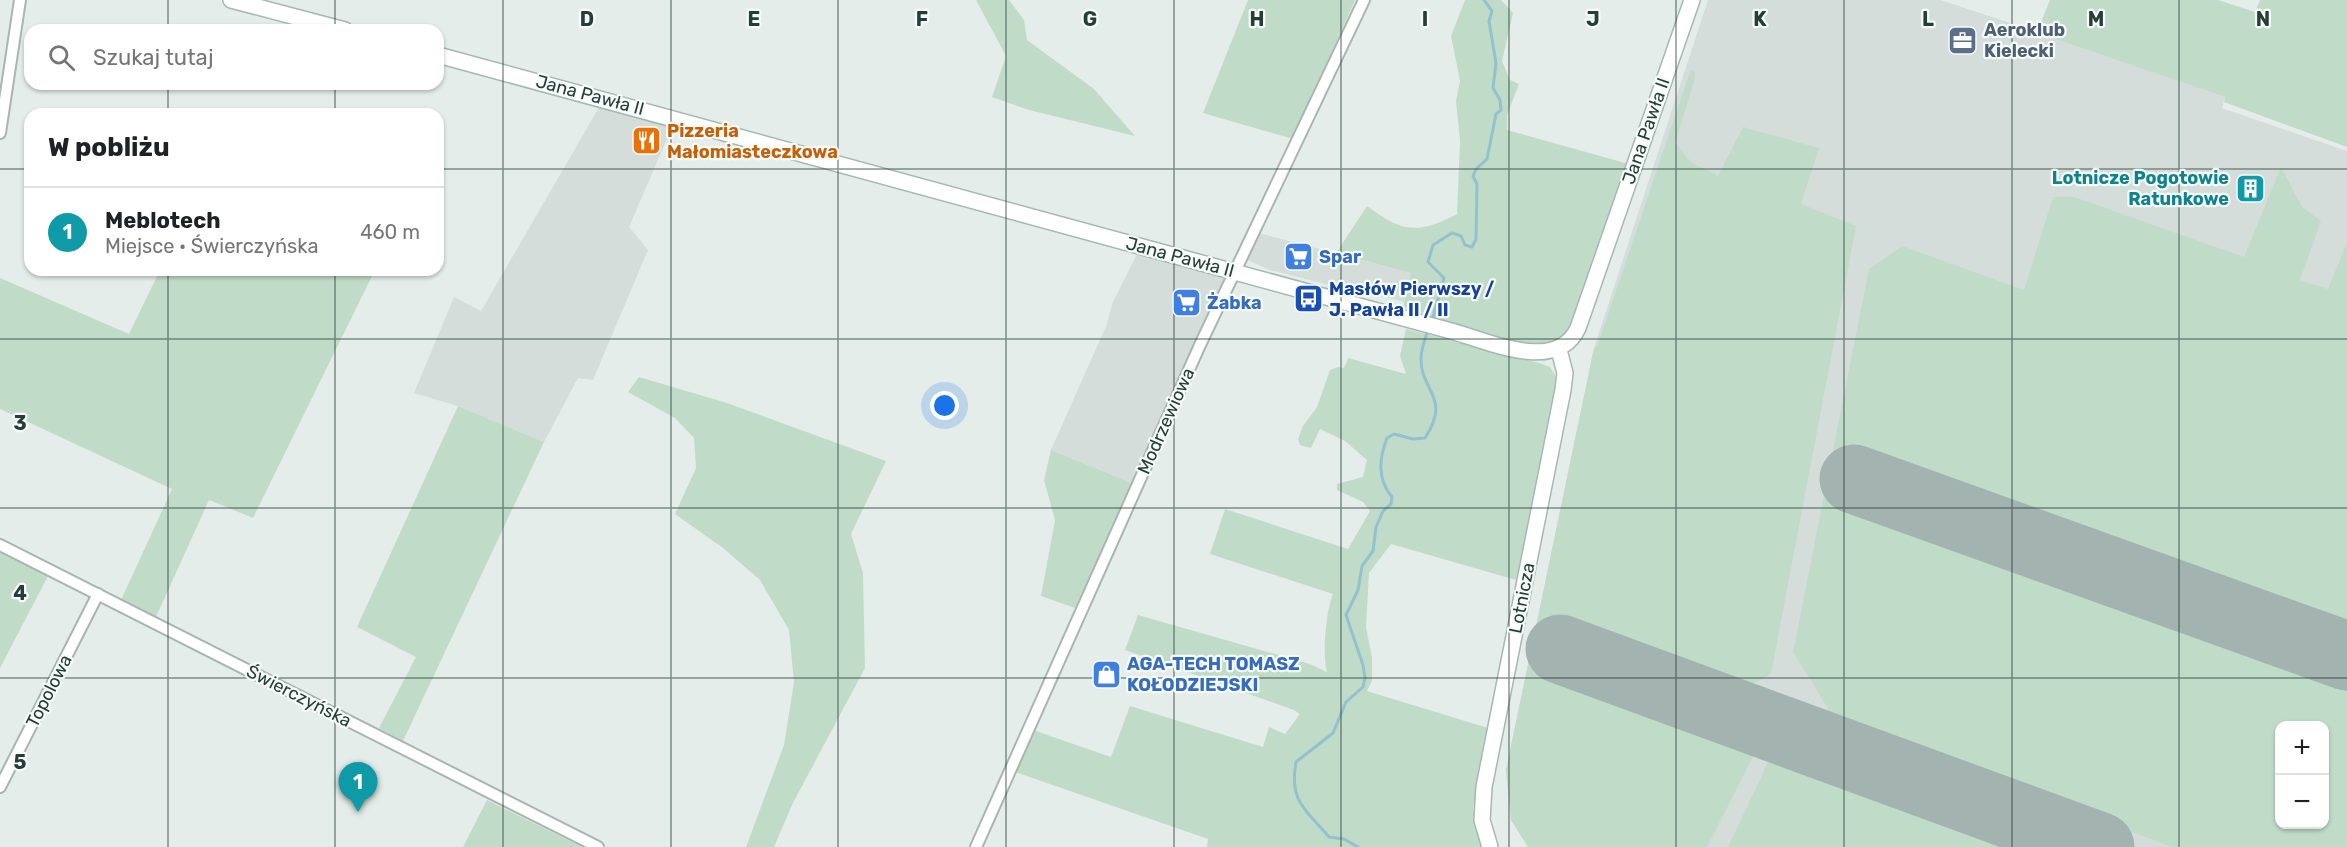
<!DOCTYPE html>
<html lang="pl">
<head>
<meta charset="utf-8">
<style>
  :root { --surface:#fff; --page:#f2f2f2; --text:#202124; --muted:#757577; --line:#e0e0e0; --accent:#795344 }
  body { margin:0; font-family:Rubik,sans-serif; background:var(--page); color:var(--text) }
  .controls { position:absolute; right:18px; bottom:18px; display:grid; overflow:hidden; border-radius:12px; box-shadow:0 2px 4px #0004 }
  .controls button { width:54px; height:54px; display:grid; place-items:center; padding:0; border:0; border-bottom:2px solid var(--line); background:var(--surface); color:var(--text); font:30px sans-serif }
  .you { position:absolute; left:945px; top:406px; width:21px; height:21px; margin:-15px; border:4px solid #fff; border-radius:50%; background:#1a73e8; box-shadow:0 0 0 9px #1a73e833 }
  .badge { display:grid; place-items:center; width:39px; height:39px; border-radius:50%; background:var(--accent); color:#fff; font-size:20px; font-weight:700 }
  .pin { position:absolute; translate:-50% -50px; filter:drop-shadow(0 2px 3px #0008) }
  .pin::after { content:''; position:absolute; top:32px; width:21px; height:18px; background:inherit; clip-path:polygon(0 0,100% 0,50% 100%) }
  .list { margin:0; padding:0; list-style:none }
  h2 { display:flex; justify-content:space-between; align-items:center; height:78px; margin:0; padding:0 24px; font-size:26px }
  h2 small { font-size:20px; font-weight:400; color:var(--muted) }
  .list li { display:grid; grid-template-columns:39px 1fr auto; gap:18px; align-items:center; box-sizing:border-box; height:90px; padding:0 24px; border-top:2px solid var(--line) }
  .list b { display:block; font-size:22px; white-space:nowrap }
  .list p { margin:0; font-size:20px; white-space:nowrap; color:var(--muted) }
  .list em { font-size:20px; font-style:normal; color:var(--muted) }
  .icon { flex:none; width:33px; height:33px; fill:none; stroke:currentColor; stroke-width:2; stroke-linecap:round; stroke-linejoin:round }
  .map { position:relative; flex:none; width:2347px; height:847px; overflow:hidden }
  .search { position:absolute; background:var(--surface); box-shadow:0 2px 4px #0004; left:24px; top:24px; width:420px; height:66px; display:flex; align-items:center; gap:15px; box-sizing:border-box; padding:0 21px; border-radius:18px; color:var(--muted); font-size:22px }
  .panel { position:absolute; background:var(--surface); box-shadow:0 2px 4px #0004; left:24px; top:108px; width:420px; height:168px; border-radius:18px }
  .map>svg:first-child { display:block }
  .built { fill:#d4ddd9; fill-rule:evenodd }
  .green { fill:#c0dcc9; fill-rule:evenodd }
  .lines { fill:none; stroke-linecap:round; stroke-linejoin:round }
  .stream { stroke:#93c1cd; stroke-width:3 }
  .runway { stroke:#a3b3af; stroke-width:69 }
  .street-casing { stroke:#a8b5b1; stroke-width:14 }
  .secondary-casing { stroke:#a5b8b2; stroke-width:18 }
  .street { stroke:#fff; stroke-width:10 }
  .secondary { stroke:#fff; stroke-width:15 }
  .grid { fill:none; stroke:#263e38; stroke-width:1.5; stroke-opacity:0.55 }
  .labels { text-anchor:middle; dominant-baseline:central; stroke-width:4.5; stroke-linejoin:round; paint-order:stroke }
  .service-label { font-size:18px; font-weight:bold; fill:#4e5e75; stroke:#f6faf8; text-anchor:start }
  .street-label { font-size:18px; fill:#263e38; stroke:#f6faf8 }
  .food-label { font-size:18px; font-weight:bold; fill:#c56008; stroke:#f6faf8; text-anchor:start }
  .culture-label { font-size:18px; font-weight:bold; fill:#0d838f; stroke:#f6faf8; text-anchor:end }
  .shop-label { font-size:18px; font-weight:bold; fill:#366cbe; stroke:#f6faf8; text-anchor:start }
  .transit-label { font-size:18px; font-weight:bold; fill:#164399; stroke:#f6faf8; text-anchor:start }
  .grid-label { font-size:20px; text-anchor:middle; font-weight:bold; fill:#263e38; stroke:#f6faf8; stroke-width:4.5; stroke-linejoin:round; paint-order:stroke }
</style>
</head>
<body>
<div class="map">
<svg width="2347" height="847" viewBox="0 0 2347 847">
  <rect width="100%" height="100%" fill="#e5edea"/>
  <g class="built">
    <path d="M 1708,0 L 1941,0 L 2225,97 L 2222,108 L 2347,151 L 2347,847 L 1528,847 L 1511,820 L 1506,770 L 1594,348 ZM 2280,726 L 2324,726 L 2324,824 L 2280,824 Z"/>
    <path d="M 601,104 L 673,125 L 629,227 L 648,250 L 593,380 L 578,378 L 544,442 L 458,406 L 414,393 L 454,297 L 481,311 Z"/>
    <path d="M 1259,233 L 1411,273 L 1404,302 L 1342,285 L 1340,288 L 1267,269 L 1248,260 Z"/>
    <path d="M 1137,254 L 1229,277 L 1132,483 L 1051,450 L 1107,324 L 1112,304 Z"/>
  </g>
  <g class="green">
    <path d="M 976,0 L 1009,0 L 1024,20 L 1027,40 L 1094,89 L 1135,136 L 1029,110 L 992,97 L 1006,56 Z"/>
    <path d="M 1248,0 L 1355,0 L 1293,139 L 1203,113 Z"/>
    <path d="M 1465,0 L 1501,0 L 1513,13 L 1502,61 L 1510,80 L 1519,84 L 1507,115 L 1507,130 L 1629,164 L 1570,330 L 1556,343 L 1525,346 L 1403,307 L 1411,273 L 1336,253 L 1367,206 C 1402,232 1417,235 1457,214 L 1460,141 L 1456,101 L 1460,81 L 1451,36 Z"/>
    <path d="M 1940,0 L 2037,32 L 2050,0 L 2218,0 L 2255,12 L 2260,0 L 2347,0 L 2347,147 L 2224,102 L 2225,97 Z"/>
    <path d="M 1691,69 L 1695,72 L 1694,81 L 1675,143 L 1691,162 L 1718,176 L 1743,127 L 1819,148 L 1801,204 L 1856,226 L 1771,674 L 1745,688 L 1758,747 L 1707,847 L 1528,847 L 1511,820 L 1506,770 L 1594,348 L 1597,347 Z"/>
    <path d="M 2281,167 L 2302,207 L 2321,221 L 2300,280 L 2328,289 L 2347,243 L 2347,847 L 2172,847 L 1837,723 L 1793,652 L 1869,269 L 1902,246 L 2024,290 L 2053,197 L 2074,197 L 2244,257 ZM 2280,726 L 2324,726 L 2324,824 L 2280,824 Z"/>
    <path d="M 160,270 L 375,270 L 253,518 L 209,500 L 156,617 L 121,600 L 172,489 L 0,409 L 0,278 L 129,334 Z"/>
    <path d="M 1406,329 L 1539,363 L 1550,367 L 1555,375 L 1556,389 L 1553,416 L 1516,580 L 1391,544 L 1369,573 L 1366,628 L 1372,657 L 1372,681 L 1367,691 L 1488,728 L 1473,809 L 1483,847 L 1207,847 L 1208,839 L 1015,772 L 1033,730 L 1111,757 L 1130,706 L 1263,747 L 1269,727 L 1285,734 L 1300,714 L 1294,710 L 1125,650 L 1138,615 L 1310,664 L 1327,672 C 1322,655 1326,611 1333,594 L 1210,554 L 1225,509 L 1348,549 L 1370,511 L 1363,502 L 1337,490 L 1337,484 L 1363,477 L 1367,460 L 1345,441 L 1320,429 L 1311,448 L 1300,445 L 1298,439 L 1303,426 L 1317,407 L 1330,370 L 1338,367 L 1344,368 L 1348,358 L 1406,374 L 1400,356 Z"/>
    <path d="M 639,377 L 727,403 L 886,461 L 851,534 L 863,573 L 865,668 L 793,803 L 774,847 L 746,847 L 784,745 L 794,682 L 789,630 L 760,580 L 723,548 L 675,514 L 696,468 L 694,438 L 675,418 L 628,392 Z"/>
    <path d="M 458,406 L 544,442 L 403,741 L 379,728 L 416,657 L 357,627 Z"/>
    <path d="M 1051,450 L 1132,483 L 1075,608 L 1041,596 L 1055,520 L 1044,480 Z"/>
    <path d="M 0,552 L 48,576 L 0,668 Z"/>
    <path d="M 1773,752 L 2032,847 L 1728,847 Z"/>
    <path d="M 487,800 L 582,847 L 463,847 Z"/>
  </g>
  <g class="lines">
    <g class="stream">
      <path d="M 1432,321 L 1444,278 L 1428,262 L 1433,245 L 1452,233 L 1461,236 L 1465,245 L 1472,247 L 1476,239 L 1477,184 L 1473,176 L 1476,169 L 1487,159 L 1496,114 L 1501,110 L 1500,100 L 1493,88 L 1496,63 L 1489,21 L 1492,11 L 1484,0"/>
      <path d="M 1358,847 L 1344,839 L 1329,837 C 1305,809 1289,801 1296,762 L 1333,733 L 1346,702 L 1363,687 L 1365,678 L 1363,665 L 1346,615 L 1358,590 L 1362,566 L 1373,551 L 1376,527 L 1383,511 L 1391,504 L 1392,497 C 1377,479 1379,459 1387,438 L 1394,434 L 1413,439 L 1425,438 C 1452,397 1420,391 1421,358 C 1421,349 1425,339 1428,330"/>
    </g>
    <g class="runway">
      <path d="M 1854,479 L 2347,656"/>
      <path d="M 1560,649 L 2100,847"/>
    </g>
    <defs>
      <g id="street">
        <path d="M 0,133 L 20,0"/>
        <path d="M 0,545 L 598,847"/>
        <path d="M 0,787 L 98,594"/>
        <path d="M 976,847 L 1200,345 L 1364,0"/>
      </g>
      <g id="secondary">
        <path d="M 231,0 L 345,30"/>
        <path d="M 438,55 L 1451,331 C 1488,341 1557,374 1578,328 L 1692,0"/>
        <path d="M 1490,847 L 1482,820 L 1484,787 L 1563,390 L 1565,373 L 1559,350"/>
      </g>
    </defs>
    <use href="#street" class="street-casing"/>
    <use href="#secondary" class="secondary-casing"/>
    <use href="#street" class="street"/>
    <use href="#secondary" class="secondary"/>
  </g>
  <path class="grid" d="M 168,0 L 168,30M 335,0 L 335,30M 503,0 L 503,847M 671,0 L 671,847M 838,0 L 838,847M 1006,0 L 1006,847M 1174,0 L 1174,847M 1341,0 L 1341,847M 1509,0 L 1509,847M 1676,0 L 1676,847M 1844,0 L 1844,847M 2012,0 L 2012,847M 2179,0 L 2179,847M 168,84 L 168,114M 335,84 L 335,114M 0,169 L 30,169M 438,169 L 2347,169M 168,270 L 168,847M 335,270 L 335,847M 0,339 L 2347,339M 0,508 L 2347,508M 0,678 L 2347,678"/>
  <defs>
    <symbol id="office-square" viewBox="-11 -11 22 22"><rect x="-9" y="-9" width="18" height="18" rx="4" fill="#5c6f8a" stroke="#f6faf8"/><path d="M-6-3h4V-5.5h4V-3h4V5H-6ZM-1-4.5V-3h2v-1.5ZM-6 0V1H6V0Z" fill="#fff"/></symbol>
    <symbol id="restaurant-square" viewBox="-11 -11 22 22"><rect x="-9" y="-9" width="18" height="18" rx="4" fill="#e8710a" stroke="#f6faf8"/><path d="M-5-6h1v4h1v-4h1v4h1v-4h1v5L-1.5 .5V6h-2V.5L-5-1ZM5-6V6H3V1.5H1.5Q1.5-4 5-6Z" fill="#fff"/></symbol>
    <symbol id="building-square" viewBox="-11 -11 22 22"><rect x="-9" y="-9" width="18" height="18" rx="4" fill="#0f9aa8" stroke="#f6faf8"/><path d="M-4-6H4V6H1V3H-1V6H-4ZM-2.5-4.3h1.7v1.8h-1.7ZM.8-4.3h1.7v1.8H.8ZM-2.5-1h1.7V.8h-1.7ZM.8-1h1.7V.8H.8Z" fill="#fff"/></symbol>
    <symbol id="supermarket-square" viewBox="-11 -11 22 22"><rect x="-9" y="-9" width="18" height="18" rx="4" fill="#3f7fe0" stroke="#f6faf8"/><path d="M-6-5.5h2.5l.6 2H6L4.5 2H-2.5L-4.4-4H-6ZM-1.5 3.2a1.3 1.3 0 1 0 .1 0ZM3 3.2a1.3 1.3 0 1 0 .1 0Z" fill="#fff"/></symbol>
    <symbol id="bus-square" viewBox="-11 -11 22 22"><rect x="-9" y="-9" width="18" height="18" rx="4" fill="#1a4fb4" stroke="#f6faf8"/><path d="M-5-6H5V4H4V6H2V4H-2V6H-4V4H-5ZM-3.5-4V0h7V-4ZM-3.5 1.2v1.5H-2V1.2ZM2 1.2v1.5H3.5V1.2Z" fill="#fff"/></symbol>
    <symbol id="shop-square" viewBox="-11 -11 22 22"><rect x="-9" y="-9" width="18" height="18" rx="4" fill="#3f7fe0" stroke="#f6faf8"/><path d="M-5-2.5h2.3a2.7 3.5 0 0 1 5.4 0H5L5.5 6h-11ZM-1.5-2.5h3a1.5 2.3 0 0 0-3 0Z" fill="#fff"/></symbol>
  </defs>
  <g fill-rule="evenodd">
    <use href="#office-square" x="1946" y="24" width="33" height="33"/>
    <use href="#restaurant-square" x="630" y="124" width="33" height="33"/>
    <use href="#building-square" x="2234" y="172" width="33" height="33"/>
    <use href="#supermarket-square" x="1282" y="240" width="33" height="33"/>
    <use href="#bus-square" x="1292" y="282" width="33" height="33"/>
    <use href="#supermarket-square" x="1170" y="286" width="33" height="33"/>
    <use href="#shop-square" x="1090" y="658" width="33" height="33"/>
  </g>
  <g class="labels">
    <g class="service-label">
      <text x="1984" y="30">Aeroklub<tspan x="1984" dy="21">Kielecki</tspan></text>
    </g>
    <g class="street-label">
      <text transform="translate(590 95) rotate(15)">Jana Pawła II</text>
      <text transform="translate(1646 131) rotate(-71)">Jana Pawła II</text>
      <text transform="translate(1180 257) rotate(15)">Jana Pawła II</text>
      <text transform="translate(1166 421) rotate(-66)">Modrzewiowa</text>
      <text transform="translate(1522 598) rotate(-79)">Lotnicza</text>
      <text transform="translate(49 691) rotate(-63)">Topolowa</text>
      <text transform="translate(299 696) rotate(27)">Świerczyńska</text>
    </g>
    <g class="food-label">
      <text x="667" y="131">Pizzeria<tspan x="667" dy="21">Małomiasteczkowa</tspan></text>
    </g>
    <g class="culture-label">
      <text x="2229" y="178">Lotnicze Pogotowie<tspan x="2229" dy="21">Ratunkowe</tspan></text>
    </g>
    <g class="shop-label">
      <text x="1319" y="257">Spar</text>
      <text x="1207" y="303">Żabka</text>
      <text x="1127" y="664">AGA-TECH TOMASZ<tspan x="1127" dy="21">KOŁODZIEJSKI</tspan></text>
    </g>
    <g class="transit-label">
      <text x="1329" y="289">Masłów Pierwszy /<tspan x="1329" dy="21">J. Pawła II / II</tspan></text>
    </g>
  </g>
  <g class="grid-label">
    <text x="587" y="26">D</text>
    <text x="754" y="26">E</text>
    <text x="922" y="26">F</text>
    <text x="1090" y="26">G</text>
    <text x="1257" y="26">H</text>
    <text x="1425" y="26">I</text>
    <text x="1593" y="26">J</text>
    <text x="1760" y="26">K</text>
    <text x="1928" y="26">L</text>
    <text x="2096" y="26">M</text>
    <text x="2263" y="26">N</text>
    <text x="20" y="430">3</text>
    <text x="20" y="600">4</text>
    <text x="20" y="769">5</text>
  </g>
</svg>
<div class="controls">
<button>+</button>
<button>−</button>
</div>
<div class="you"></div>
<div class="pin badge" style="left:358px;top:812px;background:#0f9aa8">1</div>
<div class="search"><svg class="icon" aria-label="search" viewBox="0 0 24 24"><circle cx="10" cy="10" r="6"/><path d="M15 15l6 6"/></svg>Szukaj tutaj</div>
<section class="panel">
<h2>W pobliżu<small></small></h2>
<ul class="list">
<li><span class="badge" style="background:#0f9aa8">1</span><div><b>Meblotech</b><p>Miejsce · Świerczyńska</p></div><em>460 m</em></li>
</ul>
</section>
</div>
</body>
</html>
